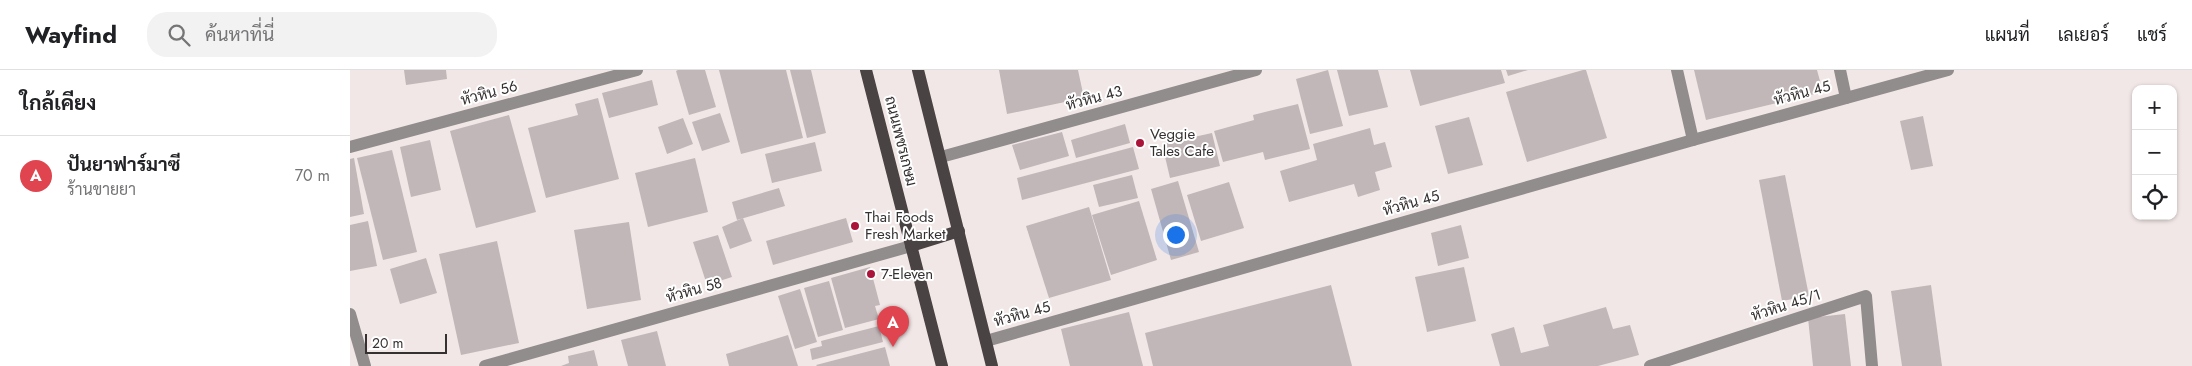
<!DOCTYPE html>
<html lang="th">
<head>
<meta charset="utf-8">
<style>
  :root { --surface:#fff; --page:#f2f2f2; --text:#202124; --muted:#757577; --line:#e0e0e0; --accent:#d93025 }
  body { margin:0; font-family:Jost,Sarabun,sans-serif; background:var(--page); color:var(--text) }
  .controls { position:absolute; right:15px; top:15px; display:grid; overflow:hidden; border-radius:10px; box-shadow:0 1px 4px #0004 }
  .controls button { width:45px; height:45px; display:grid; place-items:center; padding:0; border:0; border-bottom:1px solid var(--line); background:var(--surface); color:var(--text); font:25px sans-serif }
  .scale { position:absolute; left:15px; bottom:12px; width:82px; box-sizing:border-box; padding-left:5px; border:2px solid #363131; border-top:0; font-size:14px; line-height:18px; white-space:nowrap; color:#363131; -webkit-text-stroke:4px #fff; paint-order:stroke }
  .you { position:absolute; left:825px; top:164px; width:18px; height:18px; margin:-12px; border:4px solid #fff; border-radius:50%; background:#1a73e8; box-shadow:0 0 0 8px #1a73e833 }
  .badge { display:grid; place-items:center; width:32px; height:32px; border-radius:50%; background:var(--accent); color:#fff; font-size:16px; font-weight:700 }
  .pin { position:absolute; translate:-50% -41px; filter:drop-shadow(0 1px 2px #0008) }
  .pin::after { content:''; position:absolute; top:26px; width:18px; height:15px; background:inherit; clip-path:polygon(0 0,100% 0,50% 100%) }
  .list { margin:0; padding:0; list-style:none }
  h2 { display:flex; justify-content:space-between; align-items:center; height:65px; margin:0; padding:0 20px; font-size:21px }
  h2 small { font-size:16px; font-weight:400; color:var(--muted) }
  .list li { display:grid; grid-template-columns:32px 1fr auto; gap:15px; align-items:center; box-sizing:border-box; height:80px; padding:0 20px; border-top:1px solid var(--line) }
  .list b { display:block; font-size:19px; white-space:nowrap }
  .list p { margin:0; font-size:16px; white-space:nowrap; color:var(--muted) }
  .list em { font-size:16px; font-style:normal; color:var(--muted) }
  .icon { flex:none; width:28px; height:28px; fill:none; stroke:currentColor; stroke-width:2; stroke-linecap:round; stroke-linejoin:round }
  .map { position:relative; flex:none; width:1842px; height:296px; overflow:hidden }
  header { display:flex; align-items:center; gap:30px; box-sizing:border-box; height:70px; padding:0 25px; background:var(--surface); border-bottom:1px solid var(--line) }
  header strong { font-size:24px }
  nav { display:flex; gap:28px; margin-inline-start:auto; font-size:18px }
  .search { width:350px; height:45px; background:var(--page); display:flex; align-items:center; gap:12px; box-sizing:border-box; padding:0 18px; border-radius:20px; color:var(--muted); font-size:19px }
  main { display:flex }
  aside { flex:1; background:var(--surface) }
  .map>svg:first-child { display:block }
  .building { fill:#c2b7b8 }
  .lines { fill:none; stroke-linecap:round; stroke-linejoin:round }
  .minor { stroke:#918d8d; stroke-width:12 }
  .major { stroke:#4a4343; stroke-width:12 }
  .poi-dot { fill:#aa1439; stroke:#fff; stroke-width:2 }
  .labels { text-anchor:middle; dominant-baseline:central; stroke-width:4; stroke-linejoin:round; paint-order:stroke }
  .street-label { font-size:15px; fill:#363131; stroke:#fff }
  .poi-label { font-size:15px; fill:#363131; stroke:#fff; text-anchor:start }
</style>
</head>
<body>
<header>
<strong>Wayfind</strong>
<div class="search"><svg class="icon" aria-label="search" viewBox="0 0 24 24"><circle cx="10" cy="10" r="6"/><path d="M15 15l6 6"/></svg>ค้นหาที่นี่</div>
<nav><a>แผนที่</a><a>เลเยอร์</a><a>แชร์</a></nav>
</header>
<main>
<aside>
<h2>ใกล้เคียง<small></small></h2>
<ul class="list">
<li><span class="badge" style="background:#e0444e">A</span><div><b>ปันยาฟาร์มาซี</b><p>ร้านขายยา</p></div><em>70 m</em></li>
</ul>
</aside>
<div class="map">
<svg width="1842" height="296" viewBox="0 0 1842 296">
  <rect width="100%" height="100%" fill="#f2e7e7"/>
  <g class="building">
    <path d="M 54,0 L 96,0 L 97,9 L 56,15 Z"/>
    <path d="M 328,0 L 355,0 L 366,37 L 339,45 L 326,1 Z"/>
    <path d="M 369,0 L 436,0 L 453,68 L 391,84 Z"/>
    <path d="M 440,0 L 461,0 L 476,63 L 457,68 Z"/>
    <path d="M 649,0 L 728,0 L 734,28 L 657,44 Z"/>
    <path d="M 978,0 L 993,56 L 960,64 L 946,9 Z"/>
    <path d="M 987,0 L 1028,0 L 1038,37 L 999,46 Z"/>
    <path d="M 1060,0 L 1151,0 L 1155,13 L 1070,36 Z"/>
    <path d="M 1156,0 L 1178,0 L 1158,6 Z"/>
    <path d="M 1233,0 L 1236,0 L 1257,68 L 1177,92 L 1156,22 Z"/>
    <path d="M 1344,0 L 1467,0 L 1473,22 L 1356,50 Z"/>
    <path d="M 302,10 L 308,35 L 259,48 L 252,23 Z"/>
    <path d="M 248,28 L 269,109 L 196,128 L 178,58 L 228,45 L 225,34 Z"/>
    <path d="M 948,34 L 960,79 L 915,90 L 913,82 L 873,92 L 864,61 L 904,50 L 903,45 Z"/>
    <path d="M 370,43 L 380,72 L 352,81 L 342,52 Z"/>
    <path d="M 159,45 L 186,142 L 126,158 L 100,61 Z"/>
    <path d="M 1573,46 L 1583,96 L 1561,100 L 1550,51 Z"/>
    <path d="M 1119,47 L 1133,95 L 1098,104 L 1085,56 Z"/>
    <path d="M 333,48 L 343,74 L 317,84 L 308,57 Z"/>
    <path d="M 775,54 L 780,73 L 726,88 L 721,70 Z"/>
    <path d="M 1020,58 L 1024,75 L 1035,72 L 1042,97 L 1025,102 L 1030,120 L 1008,127 L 1004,114 L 939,132 L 930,101 L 967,90 L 963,74 Z"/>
    <path d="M 712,62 L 719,86 L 670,100 L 662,75 Z"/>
    <path d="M 862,63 L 870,96 L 820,108 L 812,74 Z"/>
    <path d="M 80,70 L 91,120 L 61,127 L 50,77 Z"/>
    <path d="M 465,72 L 472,101 L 422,113 L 415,84 Z"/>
    <path d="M 783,77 L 789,99 L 672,130 L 667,108 Z"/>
    <path d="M 42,80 L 67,182 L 33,190 L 7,88 Z"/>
    <path d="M 4,88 L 14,144 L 0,147 L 0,89 Z"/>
    <path d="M 345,88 L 358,142 L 298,157 L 285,103 Z"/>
    <path d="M 782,105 L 788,128 L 749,137 L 743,115 Z"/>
    <path d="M 1435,105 L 1459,226 L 1432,231 L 1409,110 Z"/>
    <path d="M 828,111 L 849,182 L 821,190 L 801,119 Z"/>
    <path d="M 879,112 L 894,158 L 851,171 L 837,125 Z"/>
    <path d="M 429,118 L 435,136 L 387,150 L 382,132 Z"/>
    <path d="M 789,131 L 807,190 L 761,205 L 742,145 Z"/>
    <path d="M 739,137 L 761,210 L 699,228 L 676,156 Z"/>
    <path d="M 393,148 L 402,171 L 380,179 L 372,157 Z"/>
    <path d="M 496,148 L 503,172 L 423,195 L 416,171 Z"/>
    <path d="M 18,151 L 27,196 L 0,201 L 0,155 Z"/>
    <path d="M 279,152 L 291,230 L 237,239 L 224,160 Z"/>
    <path d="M 1111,155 L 1119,188 L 1088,196 L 1081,163 Z"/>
    <path d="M 368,165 L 382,207 L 357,215 L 343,172 Z"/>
    <path d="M 147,171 L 169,273 L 111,285 L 89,184 Z"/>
    <path d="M 76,188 L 87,223 L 50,234 L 40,199 Z"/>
    <path d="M 520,197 L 530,235 L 525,236 L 529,249 L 495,258 L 481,208 Z"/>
    <path d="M 1114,197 L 1126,251 L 1077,262 L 1065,207 Z"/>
    <path d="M 479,211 L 493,260 L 468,267 L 454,218 Z"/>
    <path d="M 981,215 L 1002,296 L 803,296 L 795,263 Z"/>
    <path d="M 1581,215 L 1592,296 L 1552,296 L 1541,221 Z"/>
    <path d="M 450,219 L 467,272 L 445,279 L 428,226 Z"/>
    <path d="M 1256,237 L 1263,259 L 1280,255 L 1289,285 L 1248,296 L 1150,296 L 1141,264 L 1164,257 L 1171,283 L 1199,276 L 1193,255 Z"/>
    <path d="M 779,242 L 793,296 L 720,296 L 711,259 Z"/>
    <path d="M 1495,244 L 1501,296 L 1463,296 L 1458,248 Z"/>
    <path d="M 529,256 L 533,272 L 462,290 L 460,279 L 472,276 L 471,271 Z"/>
    <path d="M 307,261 L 316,296 L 278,296 L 271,270 Z"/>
    <path d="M 438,265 L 448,296 L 379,296 L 376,284 Z"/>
    <path d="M 535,277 L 540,296 L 467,296 L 466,295 Z"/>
    <path d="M 244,280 L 248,296 L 211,296 L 219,293 L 218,286 Z"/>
  </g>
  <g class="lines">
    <g class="minor">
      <path d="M 1327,0 L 1343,70"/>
      <path d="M 1490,0 L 1496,28"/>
      <path d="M 0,77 L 287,0"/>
      <path d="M 591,87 L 906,0"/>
      <path d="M 0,244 L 15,296"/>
      <path d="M 636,271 L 1343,70 L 1598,0"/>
      <path d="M 135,296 L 561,176"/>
      <path d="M 1300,296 L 1516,226 L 1522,296"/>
    </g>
    <g class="major">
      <path d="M 516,0 L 592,296"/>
      <path d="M 568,0 L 642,296"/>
      <path d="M 561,176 L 609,161"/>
    </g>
  </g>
  <g class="poi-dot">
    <circle cx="790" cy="73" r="5"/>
    <circle cx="505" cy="156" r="5"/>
    <circle cx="521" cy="204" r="5"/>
  </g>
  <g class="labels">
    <g class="street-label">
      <text transform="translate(139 23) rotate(-15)">หัวหิน 56</text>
      <text transform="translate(1452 23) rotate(-15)">หัวหิน 45</text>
      <text transform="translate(744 28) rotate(-15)">หัวหิน 43</text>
      <text transform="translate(551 71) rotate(76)">ถนนเพชรเกษม</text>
      <text transform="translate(1061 133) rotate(-16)">หัวหิน 45</text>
      <text transform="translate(344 220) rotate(-16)">หัวหิน 58</text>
      <text transform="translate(1436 235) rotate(-18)">หัวหิน 45/1</text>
      <text transform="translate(672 244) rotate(-16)">หัวหิน 45</text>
    </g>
    <g class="poi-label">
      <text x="800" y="64">Veggie<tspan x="800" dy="17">Tales Cafe</tspan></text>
      <text x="515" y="147">Thai Foods<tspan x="515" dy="17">Fresh Market</tspan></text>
      <text x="531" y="204">7-Eleven</text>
    </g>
  </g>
</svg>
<div class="controls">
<button>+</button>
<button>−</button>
<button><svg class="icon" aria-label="locate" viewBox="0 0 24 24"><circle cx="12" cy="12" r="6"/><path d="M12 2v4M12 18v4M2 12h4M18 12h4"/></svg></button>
</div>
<div class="scale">20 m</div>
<div class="you"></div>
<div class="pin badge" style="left:543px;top:277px;background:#e0444e">A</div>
</div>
</main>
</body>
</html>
